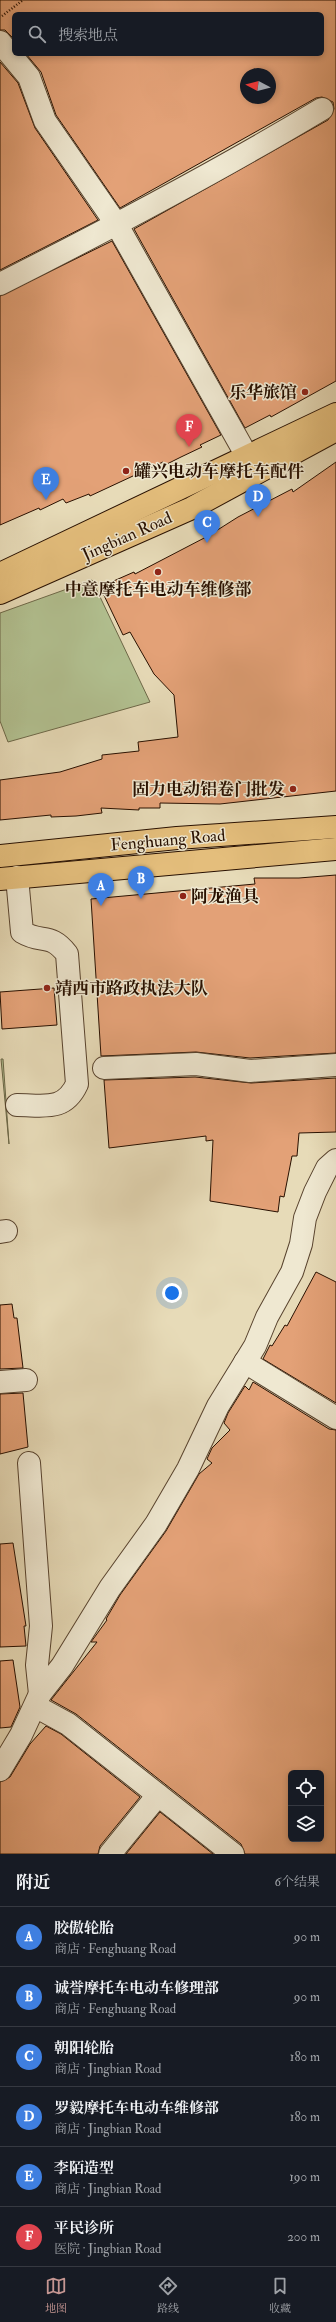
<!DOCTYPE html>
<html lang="zh">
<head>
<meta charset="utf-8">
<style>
  :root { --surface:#171b24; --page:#20242c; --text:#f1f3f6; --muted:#9ea1a6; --line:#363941; --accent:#c59692 }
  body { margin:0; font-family:"IM FELL Double Pica","Noto Serif SC",serif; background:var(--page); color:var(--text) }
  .controls { position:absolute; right:12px; bottom:12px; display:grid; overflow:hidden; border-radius:6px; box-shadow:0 2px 6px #0003 }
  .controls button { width:36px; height:36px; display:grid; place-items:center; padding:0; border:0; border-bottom:1px solid var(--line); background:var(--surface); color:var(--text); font:20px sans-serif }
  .compass { position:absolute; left:240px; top:68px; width:36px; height:36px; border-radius:50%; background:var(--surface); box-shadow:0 2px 6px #0003; rotate:277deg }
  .you { position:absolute; left:172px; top:1293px; width:14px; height:14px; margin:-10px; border:3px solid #fff; border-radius:50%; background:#1a73e8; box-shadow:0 0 0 6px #1a73e833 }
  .badge { display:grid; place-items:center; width:26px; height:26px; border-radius:50%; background:var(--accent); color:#fff; font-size:13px; font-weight:700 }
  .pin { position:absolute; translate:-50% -33px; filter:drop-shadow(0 1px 2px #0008) }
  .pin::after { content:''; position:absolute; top:21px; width:14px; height:12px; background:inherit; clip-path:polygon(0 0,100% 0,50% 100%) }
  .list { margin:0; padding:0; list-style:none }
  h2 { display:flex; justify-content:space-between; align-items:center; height:52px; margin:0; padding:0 16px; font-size:17px }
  h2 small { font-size:13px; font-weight:400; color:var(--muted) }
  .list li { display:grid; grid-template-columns:26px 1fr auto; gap:12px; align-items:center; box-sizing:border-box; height:60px; padding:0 16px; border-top:1px solid var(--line) }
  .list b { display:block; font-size:15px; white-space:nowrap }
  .list p { margin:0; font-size:13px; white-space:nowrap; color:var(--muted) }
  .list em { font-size:13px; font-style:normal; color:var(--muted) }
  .icon { flex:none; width:22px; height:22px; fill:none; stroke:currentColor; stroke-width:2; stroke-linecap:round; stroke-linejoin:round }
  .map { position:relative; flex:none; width:336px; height:1854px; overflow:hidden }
  .search { position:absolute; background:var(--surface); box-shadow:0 2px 6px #0003; left:12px; right:12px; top:12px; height:44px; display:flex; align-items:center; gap:10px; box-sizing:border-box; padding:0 14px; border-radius:6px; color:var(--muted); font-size:15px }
  .sheet { height:412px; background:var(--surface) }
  nav { display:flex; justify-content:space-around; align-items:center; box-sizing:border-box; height:56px; border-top:1px solid var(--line); background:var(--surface); font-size:11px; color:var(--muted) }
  nav a { display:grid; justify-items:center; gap:2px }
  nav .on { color:var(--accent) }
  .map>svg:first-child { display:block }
  .green { fill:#b2c191; stroke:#6d6848 }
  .building { fill:#e3a177; stroke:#281000; fill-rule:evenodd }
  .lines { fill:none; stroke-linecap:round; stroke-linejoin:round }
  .minor-casing { stroke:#58432e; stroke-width:24 }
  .major-casing { stroke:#281000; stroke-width:24 }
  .path { stroke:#281000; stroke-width:2.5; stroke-dasharray:1 2; stroke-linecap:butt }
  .minor { stroke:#efe8d1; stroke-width:22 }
  .major { stroke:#e4be7c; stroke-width:22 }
  .poi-dot { fill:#8f2418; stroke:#efe8d1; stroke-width:1.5 }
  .labels { text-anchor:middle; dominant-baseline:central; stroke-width:3; stroke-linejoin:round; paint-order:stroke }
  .poi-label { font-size:17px; font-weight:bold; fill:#281000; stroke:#efe8d1; text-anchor:start }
  .street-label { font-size:17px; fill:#281000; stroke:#efe8d1 }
</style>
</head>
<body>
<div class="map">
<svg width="336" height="1854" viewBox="0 0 336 1854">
  <rect width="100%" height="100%" fill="#e7dbb8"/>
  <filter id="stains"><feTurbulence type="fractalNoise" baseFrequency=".005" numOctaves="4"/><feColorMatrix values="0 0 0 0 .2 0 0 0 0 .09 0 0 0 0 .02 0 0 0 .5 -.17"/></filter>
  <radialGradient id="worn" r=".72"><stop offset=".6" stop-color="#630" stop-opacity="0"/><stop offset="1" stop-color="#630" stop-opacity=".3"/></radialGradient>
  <g class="green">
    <path d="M 92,580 L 150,702 L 8,742 L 0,721 L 0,613 Z"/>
    <path d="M 1,1059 L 3,1059 L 9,1144 Z"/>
  </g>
  <g class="building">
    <path d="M 0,0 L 336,0 L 336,381 L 271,417 L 270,415 L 245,428 L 134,229 L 328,120 L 334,109 L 333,102 L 322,97 L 316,98 L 120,208 L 56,115 L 41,72 L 26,54 L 322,54 L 322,14 L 14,14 L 14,39 L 5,30 L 0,30 ZM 246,74 L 270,74 L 270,98 L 246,98 Z"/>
    <path d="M 0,62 L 18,83 L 35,128 L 98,220 L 0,270 Z"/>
    <path d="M 112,241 L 221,435 L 200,445 L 202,447 L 181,457 L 165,465 L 163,462 L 90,496 L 89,494 L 66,503 L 63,499 L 40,510 L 39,508 L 0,525 L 0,296 Z"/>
    <path d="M 336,462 L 336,791 L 220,804 L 160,803 L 160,808 L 139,808 L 139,810 L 101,808 L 102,813 L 76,816 L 51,817 L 51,815 L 0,820 L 0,780 L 60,772 L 102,759 L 102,755 L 139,751 L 138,742 L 178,737 L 174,695 L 154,674 L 130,632 L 123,635 L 100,587 L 134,572 L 135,574 L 208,536 L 238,517 L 292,489 L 293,492 Z"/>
    <path d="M 336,875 L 336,1053 L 250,1058 L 196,1052 L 101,1056 L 91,899 L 255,884 L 254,878 L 299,878 Z"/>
    <path d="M 54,988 L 57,1025 L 2,1029 L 0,992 Z"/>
    <path d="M 195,1077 L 251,1083 L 336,1078 L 336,1132 L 299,1133 L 297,1156 L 292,1156 L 284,1197 L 280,1196 L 278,1212 L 210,1201 L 213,1140 L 206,1141 L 206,1136 L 109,1148 L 104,1080 Z"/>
    <path d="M 316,1272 L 336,1282 L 336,1403 L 263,1359 L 270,1345 L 272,1346 L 285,1325 L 287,1326 Z"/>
    <path d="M 12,1304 L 14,1318 L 17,1318 L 23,1368 L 0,1369 L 0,1305 Z"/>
    <path d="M 253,1382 L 329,1429 L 336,1430 L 336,1854 L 245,1854 L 241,1844 L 76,1714 L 51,1700 L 97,1642 L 91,1642 L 107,1620 L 106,1619 L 120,1595 L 166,1531 L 199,1474 L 212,1463 L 207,1459 L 212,1448 L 230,1430 L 224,1423 L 228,1413 L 245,1386 L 249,1390 ZM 291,1773 L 321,1773 L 321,1839 L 291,1839 Z"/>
    <path d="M 23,1393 L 28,1447 L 0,1454 L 0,1394 Z"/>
    <path d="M 13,1543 L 26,1626 L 24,1626 L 26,1646 L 0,1647 L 0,1544 Z"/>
    <path d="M 13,1660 L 20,1707 L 11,1727 L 0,1728 L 0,1661 Z"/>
    <path d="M 46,1726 L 61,1734 L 140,1797 L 100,1846 L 98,1854 L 0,1854 L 0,1782 L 10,1777 L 30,1744 Z"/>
    <path d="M 160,1812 L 213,1854 L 126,1854 Z"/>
  </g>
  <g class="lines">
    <defs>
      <g id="minor">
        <path d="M 0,42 L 29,77 L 45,121 L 117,225 L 248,458"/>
        <path d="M 0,284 C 109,229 217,172 322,109"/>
        <path d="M 17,877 L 22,932 C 42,944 50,932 67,954 L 77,1084 C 64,1112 44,1105 17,1105"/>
        <path d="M 104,1068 L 196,1064 L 250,1071 L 336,1065"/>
        <path d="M 0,1232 L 6,1231"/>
        <path d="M 245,1362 L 336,1418"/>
        <path d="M 0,1382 L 26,1380"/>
        <path d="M 29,1463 L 39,1599 L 41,1626 L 37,1665 L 40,1694"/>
        <path d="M 35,1706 L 68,1724 L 233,1854"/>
        <path d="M 0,1770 L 21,1735 L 40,1694 L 62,1666 L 110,1588 L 156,1524 L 188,1469 L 218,1406 L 255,1346 L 267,1317 L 292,1272 L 301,1244 L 305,1218 L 315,1192 L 327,1168 L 336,1160"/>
        <path d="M 110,1854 L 158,1795"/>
      </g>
      <g id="major">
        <path d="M 0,574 L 336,414"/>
        <path d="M 0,593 L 192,508 L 336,430"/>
        <path d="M 0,856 L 177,838 L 336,827"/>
        <path d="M 0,879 L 336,849"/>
      </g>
    </defs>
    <use href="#minor" class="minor-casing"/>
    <use href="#major" class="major-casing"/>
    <path class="path" d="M 2,16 L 23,0"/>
    <use href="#minor" class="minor"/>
    <use href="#major" class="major"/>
  </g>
  <g class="poi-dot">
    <circle cx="305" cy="392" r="4"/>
    <circle cx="126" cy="471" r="4"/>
    <circle cx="158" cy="572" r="4"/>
    <circle cx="293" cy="789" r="4"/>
    <circle cx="183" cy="896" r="4"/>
    <circle cx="47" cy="988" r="4"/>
  </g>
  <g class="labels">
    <g class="poi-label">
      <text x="297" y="392" text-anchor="end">乐华旅馆</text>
      <text x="134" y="471">罐兴电动车摩托车配件</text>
      <text x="158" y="589" text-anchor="middle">中意摩托车电动车维修部</text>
      <text x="285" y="789" text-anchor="end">固力电动铝卷门批发</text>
      <text x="191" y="896">阿龙渔具</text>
      <text x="55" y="988">靖西市路政执法大队</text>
    </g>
    <g class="street-label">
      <text transform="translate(127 536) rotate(-24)">Jingbian Road</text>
      <text transform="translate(168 840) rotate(-5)">Fenghuang Road</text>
    </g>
  </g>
  <rect width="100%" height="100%" filter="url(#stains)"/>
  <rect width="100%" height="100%" fill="url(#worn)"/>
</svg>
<div class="controls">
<button><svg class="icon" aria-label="locate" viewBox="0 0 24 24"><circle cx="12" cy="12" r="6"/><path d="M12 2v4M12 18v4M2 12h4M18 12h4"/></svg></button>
<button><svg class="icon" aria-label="layers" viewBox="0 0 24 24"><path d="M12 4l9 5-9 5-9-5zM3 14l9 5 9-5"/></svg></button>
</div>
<svg class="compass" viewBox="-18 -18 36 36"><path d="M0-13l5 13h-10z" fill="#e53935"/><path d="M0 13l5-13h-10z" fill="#9ea1a6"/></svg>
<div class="you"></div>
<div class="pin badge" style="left:101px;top:906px;background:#3f7fe0">A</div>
<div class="pin badge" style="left:141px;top:899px;background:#3f7fe0">B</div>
<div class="pin badge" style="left:207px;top:543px;background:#3f7fe0">C</div>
<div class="pin badge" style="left:258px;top:517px;background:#3f7fe0">D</div>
<div class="pin badge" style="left:46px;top:500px;background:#3f7fe0">E</div>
<div class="pin badge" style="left:189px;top:447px;background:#e0444e">F</div>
<div class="search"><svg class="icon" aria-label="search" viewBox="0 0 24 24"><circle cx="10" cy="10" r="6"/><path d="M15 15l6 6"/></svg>搜索地点</div>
</div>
<section class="sheet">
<h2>附近<small>6个结果</small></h2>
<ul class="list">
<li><span class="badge" style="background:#3f7fe0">A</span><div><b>胶傲轮胎</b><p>商店 · Fenghuang Road</p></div><em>90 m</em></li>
<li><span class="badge" style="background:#3f7fe0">B</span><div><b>诚誉摩托车电动车修理部</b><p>商店 · Fenghuang Road</p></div><em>90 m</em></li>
<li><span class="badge" style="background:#3f7fe0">C</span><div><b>朝阳轮胎</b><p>商店 · Jingbian Road</p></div><em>180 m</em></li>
<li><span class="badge" style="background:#3f7fe0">D</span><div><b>罗毅摩托车电动车维修部</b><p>商店 · Jingbian Road</p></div><em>180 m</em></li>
<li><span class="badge" style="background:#3f7fe0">E</span><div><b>李陌造型</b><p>商店 · Jingbian Road</p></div><em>190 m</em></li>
<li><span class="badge" style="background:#e0444e">F</span><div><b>平民诊所</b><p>医院 · Jingbian Road</p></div><em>200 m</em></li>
</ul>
</section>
<nav>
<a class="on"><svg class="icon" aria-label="map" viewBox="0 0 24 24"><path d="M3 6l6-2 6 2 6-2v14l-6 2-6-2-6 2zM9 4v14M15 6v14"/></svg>地图</a>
<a><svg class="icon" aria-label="directions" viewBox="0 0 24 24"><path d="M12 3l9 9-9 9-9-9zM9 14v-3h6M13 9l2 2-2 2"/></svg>路线</a>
<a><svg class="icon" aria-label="saved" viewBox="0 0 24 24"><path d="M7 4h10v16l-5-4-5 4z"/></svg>收藏</a>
</nav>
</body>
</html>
